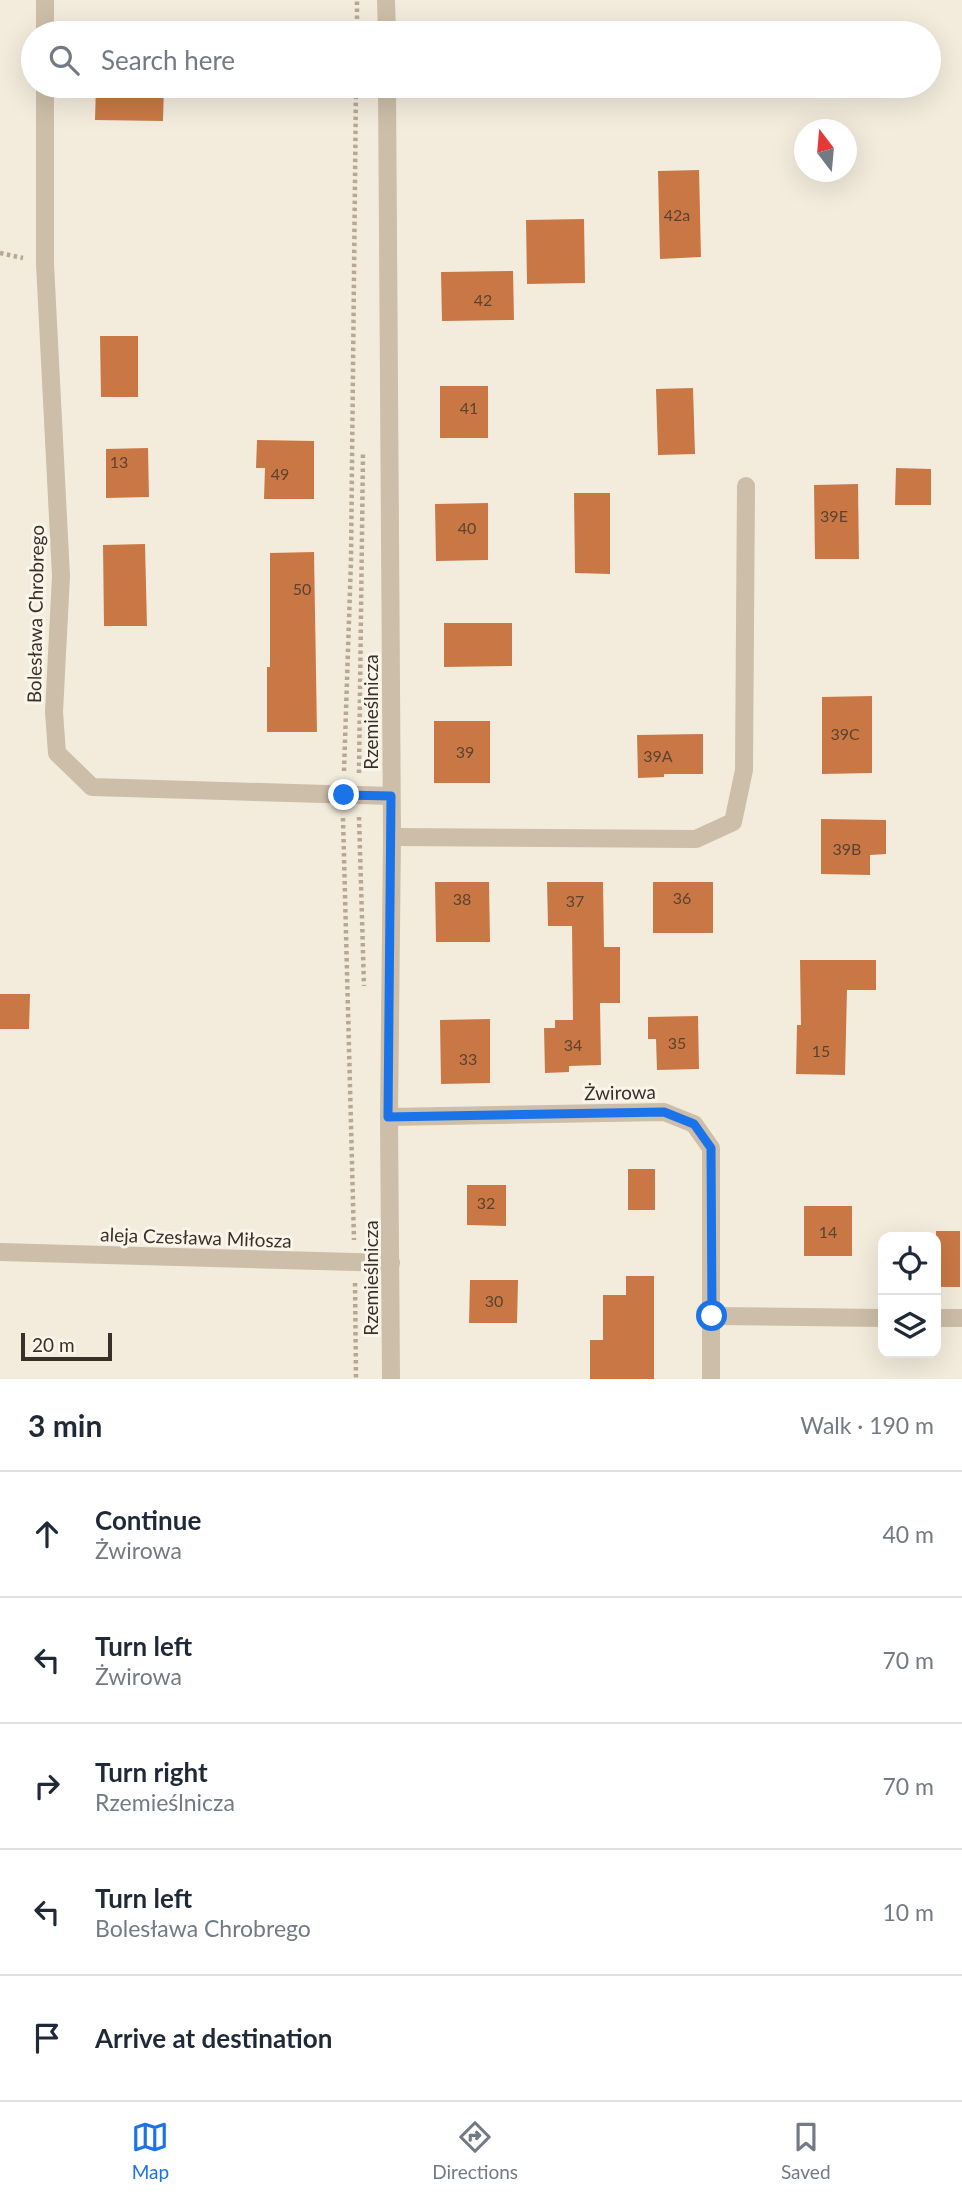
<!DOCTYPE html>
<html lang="en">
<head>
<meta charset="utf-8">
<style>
  :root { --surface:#fff; --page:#f2f2f3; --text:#1f2937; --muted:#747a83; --line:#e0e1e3; --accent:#1a73e8 }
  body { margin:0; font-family:Lato,sans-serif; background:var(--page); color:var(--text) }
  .controls { position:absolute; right:21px; bottom:21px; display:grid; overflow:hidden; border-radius:14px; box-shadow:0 7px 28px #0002 }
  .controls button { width:63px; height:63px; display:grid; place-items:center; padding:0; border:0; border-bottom:2px solid var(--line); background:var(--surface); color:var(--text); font:35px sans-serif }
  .compass { position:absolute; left:794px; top:119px; width:63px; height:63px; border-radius:50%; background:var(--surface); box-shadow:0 7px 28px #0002; rotate:344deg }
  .scale { position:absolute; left:21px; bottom:18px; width:91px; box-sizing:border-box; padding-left:7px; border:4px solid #383029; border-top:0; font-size:19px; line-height:24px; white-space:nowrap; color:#383029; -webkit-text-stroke:5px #faf5ea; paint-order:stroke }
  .stop { position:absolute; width:21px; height:21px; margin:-16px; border:5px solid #1a73e8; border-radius:50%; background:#fff }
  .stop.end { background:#1a73e8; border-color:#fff; box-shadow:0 2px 7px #0008 }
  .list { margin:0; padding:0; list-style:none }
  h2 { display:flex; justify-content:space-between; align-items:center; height:91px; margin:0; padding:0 28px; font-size:30px }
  h2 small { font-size:23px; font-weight:400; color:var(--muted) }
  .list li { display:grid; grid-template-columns:46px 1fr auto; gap:21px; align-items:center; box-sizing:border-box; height:126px; padding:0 28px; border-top:2px solid var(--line) }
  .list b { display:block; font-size:26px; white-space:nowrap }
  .list p { margin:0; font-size:23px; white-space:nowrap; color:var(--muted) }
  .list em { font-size:23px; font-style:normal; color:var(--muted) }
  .icon { flex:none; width:38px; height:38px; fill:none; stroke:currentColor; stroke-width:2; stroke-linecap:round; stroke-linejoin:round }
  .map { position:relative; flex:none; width:962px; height:1379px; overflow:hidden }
  .search { position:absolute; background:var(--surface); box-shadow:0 7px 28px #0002; left:21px; right:21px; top:21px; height:77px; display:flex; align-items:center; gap:18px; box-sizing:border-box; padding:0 24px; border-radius:38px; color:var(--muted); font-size:26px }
  .sheet { height:721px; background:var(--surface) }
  nav { display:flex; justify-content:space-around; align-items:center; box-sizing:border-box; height:98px; border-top:2px solid var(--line); background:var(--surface); font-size:19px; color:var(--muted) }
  nav a { display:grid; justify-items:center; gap:4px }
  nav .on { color:var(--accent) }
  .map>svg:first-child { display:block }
  .building { fill:#c97845 }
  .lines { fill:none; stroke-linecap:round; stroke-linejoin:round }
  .path { stroke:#b8a893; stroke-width:4.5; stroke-dasharray:3.5 3.5; stroke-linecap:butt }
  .minor { stroke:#ccbea8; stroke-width:18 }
  .route { stroke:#1a73e8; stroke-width:9 }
  .labels { text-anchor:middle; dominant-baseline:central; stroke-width:6; stroke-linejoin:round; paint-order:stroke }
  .number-label { font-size:16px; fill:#5c4230 }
  .street-label { font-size:19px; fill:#383029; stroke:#faf5ea }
</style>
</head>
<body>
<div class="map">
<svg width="962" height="1379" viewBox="0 0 962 1379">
  <rect width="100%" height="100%" fill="#f3ecdd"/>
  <g class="building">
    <path d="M 96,86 L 164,86 L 163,121 L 95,120 Z"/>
    <path d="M 699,170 L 701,257 L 660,259 L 658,171 Z"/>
    <path d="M 584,219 L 585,283 L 527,284 L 526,220 Z"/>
    <path d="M 513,271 L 514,320 L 442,321 L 441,272 Z"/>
    <path d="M 100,336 L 138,336 L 138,397 L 101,397 Z"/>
    <rect x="440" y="386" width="48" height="52"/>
    <path d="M 693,388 L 695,454 L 658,455 L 656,389 Z"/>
    <path d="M 257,440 L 314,441 L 314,499 L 264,499 L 265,468 L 256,468 Z"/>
    <path d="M 148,448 L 149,497 L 106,498 L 106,449 Z"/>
    <path d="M 896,468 L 931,469 L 931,505 L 895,505 Z"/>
    <path d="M 858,484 L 859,559 L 815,559 L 814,485 Z"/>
    <path d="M 574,493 L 610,493 L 610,574 L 575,573 Z"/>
    <path d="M 488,503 L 488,560 L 436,561 L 435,504 Z"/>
    <path d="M 145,544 L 147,626 L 104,626 L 103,545 Z"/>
    <path d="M 314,552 L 317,732 L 267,732 L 267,667 L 270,667 L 270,553 Z"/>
    <path d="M 444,623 L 512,623 L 512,666 L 444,667 Z"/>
    <path d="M 872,696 L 872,773 L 822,774 L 822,697 Z"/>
    <rect x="434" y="721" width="56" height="62"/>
    <path d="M 703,734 L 703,774 L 664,774 L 664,777 L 638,778 L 637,735 Z"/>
    <path d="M 821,819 L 886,820 L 886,854 L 870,855 L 870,875 L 821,874 Z"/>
    <path d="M 435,882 L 489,882 L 490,942 L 436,942 Z"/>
    <path d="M 547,882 L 603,882 L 604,947 L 620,947 L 620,1003 L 600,1003 L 601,1065 L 569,1066 L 569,1072 L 545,1073 L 544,1028 L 555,1028 L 555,1020 L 573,1020 L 572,926 L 548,926 Z"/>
    <rect x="653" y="882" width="60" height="51"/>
    <path d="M 800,960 L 876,960 L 876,990 L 847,990 L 845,1075 L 796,1074 L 797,1025 L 801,1025 Z"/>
    <path d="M 0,994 L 30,994 L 29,1029 L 0,1029 Z"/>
    <path d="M 698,1016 L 699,1069 L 657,1070 L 656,1039 L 648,1039 L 648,1017 Z"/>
    <path d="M 490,1019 L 490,1083 L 441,1084 L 440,1020 Z"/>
    <rect x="628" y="1169" width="27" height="41"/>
    <path d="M 467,1185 L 506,1185 L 506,1226 L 467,1225 Z"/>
    <rect x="804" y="1206" width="48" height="50"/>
    <rect x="936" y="1231" width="24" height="56"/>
    <path d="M 626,1276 L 654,1276 L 654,1379 L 590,1379 L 590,1340 L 603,1340 L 603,1295 L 626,1295 Z"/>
    <path d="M 470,1280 L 518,1280 L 517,1323 L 469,1323 Z"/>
  </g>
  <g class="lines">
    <g class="path">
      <path d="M 357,33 L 357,0"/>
      <path d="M 0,253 L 23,258"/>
      <path d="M 344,771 L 351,560 L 356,86"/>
      <path d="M 359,773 L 363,453"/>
      <path d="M 359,817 L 364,986"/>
      <path d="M 343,818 L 354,1240"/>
      <path d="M 355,1283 L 356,1379"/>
    </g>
    <g class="minor">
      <path d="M 45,0 L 45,33"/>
      <path d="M 386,0 L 387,33"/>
      <path d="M 45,86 L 45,264 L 61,576 L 54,712 L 57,753 L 92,787 L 391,796"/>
      <path d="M 387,86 L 392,837 L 389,1117 L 391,1379"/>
      <path d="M 392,837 L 696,839 L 733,822 L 744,770 L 746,486"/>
      <path d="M 389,1117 L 664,1112 L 694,1124 L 711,1148 L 711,1379"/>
      <path d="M 0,1252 L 391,1263"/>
      <path d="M 712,1316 L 883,1318"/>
      <path d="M 936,1318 L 962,1318"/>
    </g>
  </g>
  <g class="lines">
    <path class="route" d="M 344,795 L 391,796 L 388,1117 L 664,1112 L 694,1124 L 711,1148 L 712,1316"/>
  </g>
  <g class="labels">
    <g class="number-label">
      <text x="677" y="214">42a</text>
      <text x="483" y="299">42</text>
      <text x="469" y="407">41</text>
      <text x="119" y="461">13</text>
      <text x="280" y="473">49</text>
      <text x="834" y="515">39E</text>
      <text x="467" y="527">40</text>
      <text x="302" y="588">50</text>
      <text x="845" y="733">39C</text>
      <text x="465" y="751">39</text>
      <text x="658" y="755">39A</text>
      <text x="847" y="848">39B</text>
      <text x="682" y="897">36</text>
      <text x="462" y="898">38</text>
      <text x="575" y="900">37</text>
      <text x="677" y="1042">35</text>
      <text x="573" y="1044">34</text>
      <text x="821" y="1050">15</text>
      <text x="468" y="1058">33</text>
      <text x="486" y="1202">32</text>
      <text x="828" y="1231">14</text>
      <text x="494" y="1300">30</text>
    </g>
    <g class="street-label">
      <text transform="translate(35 614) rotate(-89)">Bolesława Chrobrego</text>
      <text transform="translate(370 712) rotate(-90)">Rzemieślnicza</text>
      <text transform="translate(620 1092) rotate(-1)">Żwirowa</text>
      <text transform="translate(196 1237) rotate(2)">aleja Czesława Miłosza</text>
      <text transform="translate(370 1278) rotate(-90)">Rzemieślnicza</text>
    </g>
  </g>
</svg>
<div class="controls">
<button><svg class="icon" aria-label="locate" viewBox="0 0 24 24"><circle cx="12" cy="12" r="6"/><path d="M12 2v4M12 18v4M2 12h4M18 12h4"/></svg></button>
<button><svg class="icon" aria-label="layers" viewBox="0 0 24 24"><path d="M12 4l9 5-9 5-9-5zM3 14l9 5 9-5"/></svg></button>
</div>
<svg class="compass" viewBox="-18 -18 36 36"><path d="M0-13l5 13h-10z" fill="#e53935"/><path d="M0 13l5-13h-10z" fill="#747a83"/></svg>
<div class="scale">20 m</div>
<div class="stop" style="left:712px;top:1316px"></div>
<div class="stop end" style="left:344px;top:795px"></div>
<div class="search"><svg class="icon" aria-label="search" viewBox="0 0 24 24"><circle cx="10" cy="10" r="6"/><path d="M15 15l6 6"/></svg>Search here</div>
</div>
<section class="sheet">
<h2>3 min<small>Walk · 190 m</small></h2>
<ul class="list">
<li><svg class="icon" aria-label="ahead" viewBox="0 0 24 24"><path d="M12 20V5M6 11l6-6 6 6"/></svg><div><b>Continue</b><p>Żwirowa</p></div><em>40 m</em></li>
<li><svg class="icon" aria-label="left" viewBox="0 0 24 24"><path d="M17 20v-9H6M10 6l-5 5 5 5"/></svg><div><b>Turn left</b><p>Żwirowa</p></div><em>70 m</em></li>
<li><svg class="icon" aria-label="right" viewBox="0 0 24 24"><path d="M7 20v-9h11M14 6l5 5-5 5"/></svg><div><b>Turn right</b><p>Rzemieślnicza</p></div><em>70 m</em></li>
<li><svg class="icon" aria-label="left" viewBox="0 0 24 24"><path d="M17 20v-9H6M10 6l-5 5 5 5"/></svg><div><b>Turn left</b><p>Bolesława Chrobrego</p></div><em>10 m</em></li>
<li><svg class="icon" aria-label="arrive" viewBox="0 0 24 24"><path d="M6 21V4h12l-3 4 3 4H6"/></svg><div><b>Arrive at destination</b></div></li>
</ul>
</section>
<nav>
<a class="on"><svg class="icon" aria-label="map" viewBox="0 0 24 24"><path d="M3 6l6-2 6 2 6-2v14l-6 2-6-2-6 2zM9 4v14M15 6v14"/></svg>Map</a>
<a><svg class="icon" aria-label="directions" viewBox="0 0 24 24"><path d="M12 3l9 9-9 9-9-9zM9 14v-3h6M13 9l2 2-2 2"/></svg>Directions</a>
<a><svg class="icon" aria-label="saved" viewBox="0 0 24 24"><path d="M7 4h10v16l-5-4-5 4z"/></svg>Saved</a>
</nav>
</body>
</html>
